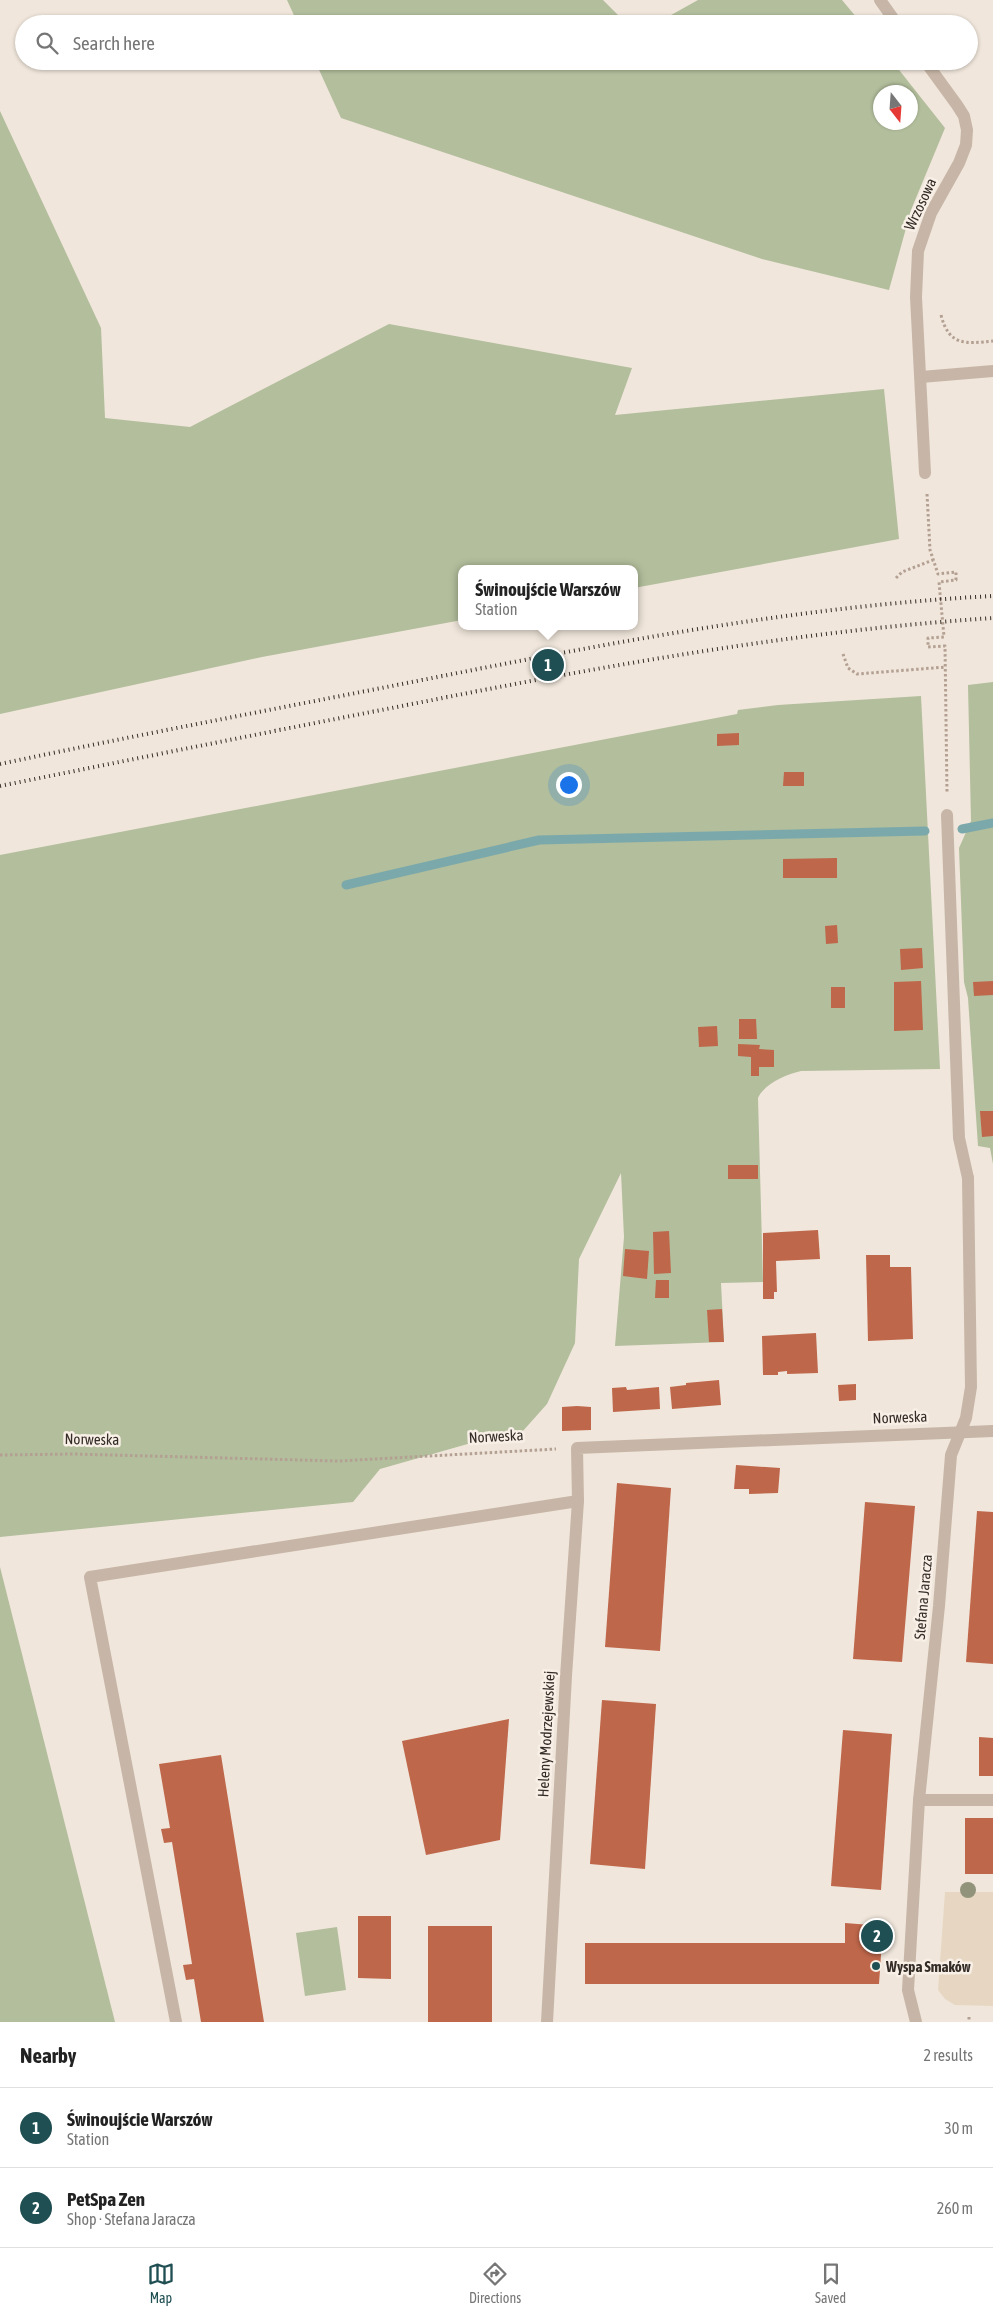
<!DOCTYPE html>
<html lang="en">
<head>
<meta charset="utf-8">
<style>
  :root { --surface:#fff; --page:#f6f6f6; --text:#222; --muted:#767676; --line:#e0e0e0; --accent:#204f53 }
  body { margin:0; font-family:"Asap Condensed",sans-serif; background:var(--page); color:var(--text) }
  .compass { position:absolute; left:873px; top:85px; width:45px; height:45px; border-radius:50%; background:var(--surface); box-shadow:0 1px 4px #0004; rotate:163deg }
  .you { position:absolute; left:568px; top:784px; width:18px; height:18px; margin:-12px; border:4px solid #fff; border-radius:50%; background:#1a73e8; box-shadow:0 0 0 8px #1a73e833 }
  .badge { display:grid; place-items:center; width:32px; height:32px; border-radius:50%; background:var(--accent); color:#fff; font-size:16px; font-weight:700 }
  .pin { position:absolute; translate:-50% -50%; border:2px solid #fff; box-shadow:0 1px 5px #0006 }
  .popup { position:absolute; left:458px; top:565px; width:180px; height:65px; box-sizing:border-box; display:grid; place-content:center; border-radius:10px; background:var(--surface); filter:drop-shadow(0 1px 4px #0005); font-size:16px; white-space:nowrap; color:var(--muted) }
  .popup b { font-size:19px; color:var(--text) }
  .popup::after { content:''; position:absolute; left:50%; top:100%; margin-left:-10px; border:10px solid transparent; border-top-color:var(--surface) }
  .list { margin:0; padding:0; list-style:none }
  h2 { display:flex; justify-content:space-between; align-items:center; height:65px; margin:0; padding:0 20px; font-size:21px }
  h2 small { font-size:16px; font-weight:400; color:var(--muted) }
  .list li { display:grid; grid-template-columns:32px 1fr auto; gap:15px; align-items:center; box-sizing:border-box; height:80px; padding:0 20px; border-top:1px solid var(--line) }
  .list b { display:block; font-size:19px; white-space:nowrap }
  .list p { margin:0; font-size:16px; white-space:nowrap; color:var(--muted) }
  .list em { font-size:16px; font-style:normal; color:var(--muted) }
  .icon { flex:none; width:28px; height:28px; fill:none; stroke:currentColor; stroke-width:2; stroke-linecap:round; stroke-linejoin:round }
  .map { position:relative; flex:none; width:993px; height:2022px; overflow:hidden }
  .search { position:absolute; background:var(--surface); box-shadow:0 1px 4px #0004; left:15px; right:15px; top:15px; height:55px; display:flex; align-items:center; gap:12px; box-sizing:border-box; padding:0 18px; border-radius:28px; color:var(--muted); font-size:19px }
  .sheet { height:225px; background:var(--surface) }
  nav { display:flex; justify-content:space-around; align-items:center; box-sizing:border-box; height:70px; border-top:1px solid var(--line); background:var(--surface); font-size:14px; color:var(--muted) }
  nav a { display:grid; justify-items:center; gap:2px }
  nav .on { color:var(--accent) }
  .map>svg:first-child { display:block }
  .green { fill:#b2be9c; fill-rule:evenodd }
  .plaza { fill:#e7d7c2 }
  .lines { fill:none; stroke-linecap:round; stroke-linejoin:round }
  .stream { stroke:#7ba9ab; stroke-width:9 }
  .building { fill:#bf674a }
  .path { stroke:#b3a092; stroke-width:3; stroke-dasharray:2.5 2.5; stroke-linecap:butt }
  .service { stroke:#c7b6a7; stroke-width:12 }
  .minor { stroke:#c7b6a7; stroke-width:12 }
  .rail { stroke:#342c27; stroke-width:4; stroke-dasharray:1 4; stroke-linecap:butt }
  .tree { fill:#91947b }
  .poi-dot { fill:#204f53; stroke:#f8f0e7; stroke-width:2 }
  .labels { text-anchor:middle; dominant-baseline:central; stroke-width:5; stroke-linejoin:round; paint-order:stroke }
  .street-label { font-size:15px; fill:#342c27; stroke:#f8f0e7 }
  .poi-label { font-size:15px; font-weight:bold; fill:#342c27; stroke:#f8f0e7; text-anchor:start }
</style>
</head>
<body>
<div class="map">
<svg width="993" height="2022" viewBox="0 0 993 2022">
  <rect width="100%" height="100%" fill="#f0e6db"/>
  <g class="green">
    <path d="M 287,0 L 603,0 L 627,24 L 298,24 Z"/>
    <path d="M 698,0 L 842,0 L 862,24 L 655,24 Z"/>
    <path d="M 315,61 L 892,61 L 945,128 L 911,210 L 889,290 L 762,259 L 341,118 ZM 880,92 L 910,92 L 910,122 L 880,122 Z"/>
    <path d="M 0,111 L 101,328 L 105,418 L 190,427 L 389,324 L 632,368 L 615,415 L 884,389 L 899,539 L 634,588 L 634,569 L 462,569 L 462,620 L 262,657 L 0,714 Z"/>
    <path d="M 993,682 L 993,1164 L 990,1148 L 978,1146 L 968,998 L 964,982 L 959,848 L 971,821 L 968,685 Z"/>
    <path d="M 921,696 L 940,1069 L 801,1071 C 787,1074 764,1084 758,1098 L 763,1282 L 721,1283 L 724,1342 L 615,1346 L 624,1237 L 621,1173 L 579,1259 L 575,1343 L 547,1404 L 522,1432 L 478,1441 L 380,1469 L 353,1502 L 0,1537 L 0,855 L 737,714 L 738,710 L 778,705 Z"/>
    <path d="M 0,1567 L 115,2022 L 0,2022 Z"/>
    <path d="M 337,1927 L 346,1990 L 305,1996 L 296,1933 Z"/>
  </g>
  <path class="plaza" d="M 945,1892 L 993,1892 L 993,2006 L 955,2005 L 945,1999 L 938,1990 Z"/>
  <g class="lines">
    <g class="stream">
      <path d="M 962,829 L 993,823"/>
      <path d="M 346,885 L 539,840 L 925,831"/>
    </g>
  </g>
  <g class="building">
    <path d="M 739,733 L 739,745 L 717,746 L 717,734 Z"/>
    <path d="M 784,772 L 804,772 L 804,786 L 783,786 Z"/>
    <path d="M 837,858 L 837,878 L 783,878 L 783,859 Z"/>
    <path d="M 837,925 L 838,943 L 826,944 L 825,926 Z"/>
    <path d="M 922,948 L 923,968 L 901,970 L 900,949 Z"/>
    <path d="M 921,981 L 923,1030 L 894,1031 L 894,982 Z"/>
    <path d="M 993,981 L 993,995 L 974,996 L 973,982 Z"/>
    <rect x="831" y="987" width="14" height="21"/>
    <path d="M 739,1019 L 756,1019 L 757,1039 L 739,1039 Z"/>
    <path d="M 717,1026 L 718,1046 L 699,1047 L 698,1027 Z"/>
    <path d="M 738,1044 L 760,1045 L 759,1049 L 774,1050 L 774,1067 L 759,1067 L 759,1076 L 751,1076 L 751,1057 L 738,1056 Z"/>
    <path d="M 980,1111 L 993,1111 L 993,1136 L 982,1137 Z"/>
    <rect x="728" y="1165" width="30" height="14"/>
    <path d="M 818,1230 L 820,1259 L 776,1261 L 777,1292 L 774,1292 L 774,1299 L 763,1299 L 763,1233 Z"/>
    <path d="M 669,1231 L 671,1273 L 654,1274 L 653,1232 Z"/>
    <path d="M 625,1249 L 649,1251 L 647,1279 L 623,1276 Z"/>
    <path d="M 866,1255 L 890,1255 L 890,1267 L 911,1267 L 913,1339 L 868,1341 Z"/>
    <path d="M 656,1280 L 669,1280 L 669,1298 L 655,1298 Z"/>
    <path d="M 722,1309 L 724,1342 L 709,1342 L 707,1310 Z"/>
    <path d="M 816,1333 L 818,1373 L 787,1374 L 787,1371 L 778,1372 L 778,1375 L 763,1375 L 762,1336 Z"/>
    <path d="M 719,1380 L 721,1405 L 672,1409 L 670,1387 L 686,1385 L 686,1383 Z"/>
    <path d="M 856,1384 L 856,1400 L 839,1401 L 838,1385 Z"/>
    <path d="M 626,1387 L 627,1390 L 659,1387 L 660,1409 L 613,1412 L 612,1388 Z"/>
    <path d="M 577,1406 L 591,1407 L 591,1430 L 562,1431 L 562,1407 Z"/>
    <path d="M 736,1465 L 780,1468 L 778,1493 L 749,1494 L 749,1489 L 734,1489 Z"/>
    <path d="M 617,1483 L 671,1488 L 660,1651 L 605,1647 Z"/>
    <path d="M 865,1502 L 915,1506 L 902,1662 L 853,1659 Z"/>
    <path d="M 977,1511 L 993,1512 L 993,1664 L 966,1662 Z"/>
    <path d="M 602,1700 L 656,1704 L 645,1869 L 590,1864 Z"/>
    <path d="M 509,1719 L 500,1840 L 426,1855 L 402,1741 Z"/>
    <path d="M 843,1730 L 892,1734 L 881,1890 L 831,1886 Z"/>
    <path d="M 979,1737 L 993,1738 L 993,1776 L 979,1776 Z"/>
    <path d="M 221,1755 L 264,2022 L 201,2022 L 194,1979 L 186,1980 L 183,1965 L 192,1964 L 172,1842 L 164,1843 L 161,1829 L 170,1828 L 159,1764 Z"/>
    <rect x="965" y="1818" width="28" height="56"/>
    <path d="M 358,1916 L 391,1916 L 391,1979 L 358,1978 Z"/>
    <path d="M 845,1923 L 883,1926 L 879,1984 L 585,1984 L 585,1943 L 845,1943 Z"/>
    <rect x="428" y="1926" width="64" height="96"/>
  </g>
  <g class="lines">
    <g class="path">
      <path d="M 941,315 C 949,346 965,344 993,341"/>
      <path d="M 927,494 L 930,550 L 938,574 L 956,572 L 956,580 L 939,582 L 944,637 L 928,638 L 928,647 L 945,646 L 947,794"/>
      <path d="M 896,578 L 902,572 L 933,560"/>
      <path d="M 843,654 L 848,668 L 857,674 L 946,667"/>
      <path d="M 0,1455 L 73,1454 L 339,1461 L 556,1449"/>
      <path d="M 969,2017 L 969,2022"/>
    </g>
    <g class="service">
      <path d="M 947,815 L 959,1138 L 968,1178"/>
      <path d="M 919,1800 L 993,1800"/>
      <path d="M 176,2022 L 90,1577 L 578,1501"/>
    </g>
    <g class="minor">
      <path d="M 880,0 L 897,24"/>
      <path d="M 925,61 L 957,105 L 964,116 L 967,130 L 966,145 L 959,163 L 931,213 L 918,251 L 916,297 L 925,473"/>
      <path d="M 921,377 L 993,371"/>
      <path d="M 547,2022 L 566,1676 L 578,1501 L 577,1448 L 993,1431"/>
      <path d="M 916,2022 L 908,1990 L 919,1800 L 939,1606 L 951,1455 L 966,1418 L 971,1387 L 968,1178"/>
    </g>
    <g class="rail">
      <path d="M 0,764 C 137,735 275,709 412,682 C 604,644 798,606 993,596"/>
      <path d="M 0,786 C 134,759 268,732 402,706 C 598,667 794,631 993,618"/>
    </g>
  </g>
  <circle class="tree" cx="968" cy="1890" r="8"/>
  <circle class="poi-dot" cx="876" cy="1966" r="5"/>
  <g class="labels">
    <g class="street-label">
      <text transform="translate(920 204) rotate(-65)">Wrzosowa</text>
      <text transform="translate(900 1417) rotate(-2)">Norweska</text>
      <text transform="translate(496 1436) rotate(-3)">Norweska</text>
      <text transform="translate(92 1439) rotate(1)">Norweska</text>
      <text transform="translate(923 1597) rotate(-85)">Stefana Jaracza</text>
      <text transform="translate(546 1734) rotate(-87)">Heleny Modrzejewskiej</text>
    </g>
    <g class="poi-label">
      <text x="886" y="1966">Wyspa Smaków</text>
    </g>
  </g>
</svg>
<svg class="compass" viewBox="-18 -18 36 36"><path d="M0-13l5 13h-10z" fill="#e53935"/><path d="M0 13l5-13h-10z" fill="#767676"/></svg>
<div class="you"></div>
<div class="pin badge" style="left:548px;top:665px">1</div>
<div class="popup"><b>Świnoujście Warszów</b>Station</div>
<div class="pin badge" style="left:877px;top:1936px">2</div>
<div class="search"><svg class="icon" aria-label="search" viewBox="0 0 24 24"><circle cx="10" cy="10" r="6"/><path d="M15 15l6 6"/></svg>Search here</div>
</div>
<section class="sheet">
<h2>Nearby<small>2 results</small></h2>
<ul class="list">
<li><span class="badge">1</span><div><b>Świnoujście Warszów</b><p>Station</p></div><em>30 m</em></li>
<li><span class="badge">2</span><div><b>PetSpa Zen</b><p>Shop · Stefana Jaracza</p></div><em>260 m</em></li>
</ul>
</section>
<nav>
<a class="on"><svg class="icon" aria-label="map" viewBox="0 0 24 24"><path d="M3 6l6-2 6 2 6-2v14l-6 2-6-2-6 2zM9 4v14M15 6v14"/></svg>Map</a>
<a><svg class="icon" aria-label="directions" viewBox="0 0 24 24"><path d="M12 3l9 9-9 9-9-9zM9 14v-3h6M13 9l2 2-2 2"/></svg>Directions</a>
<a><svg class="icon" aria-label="saved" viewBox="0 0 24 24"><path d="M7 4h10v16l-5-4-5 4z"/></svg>Saved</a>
</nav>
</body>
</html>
